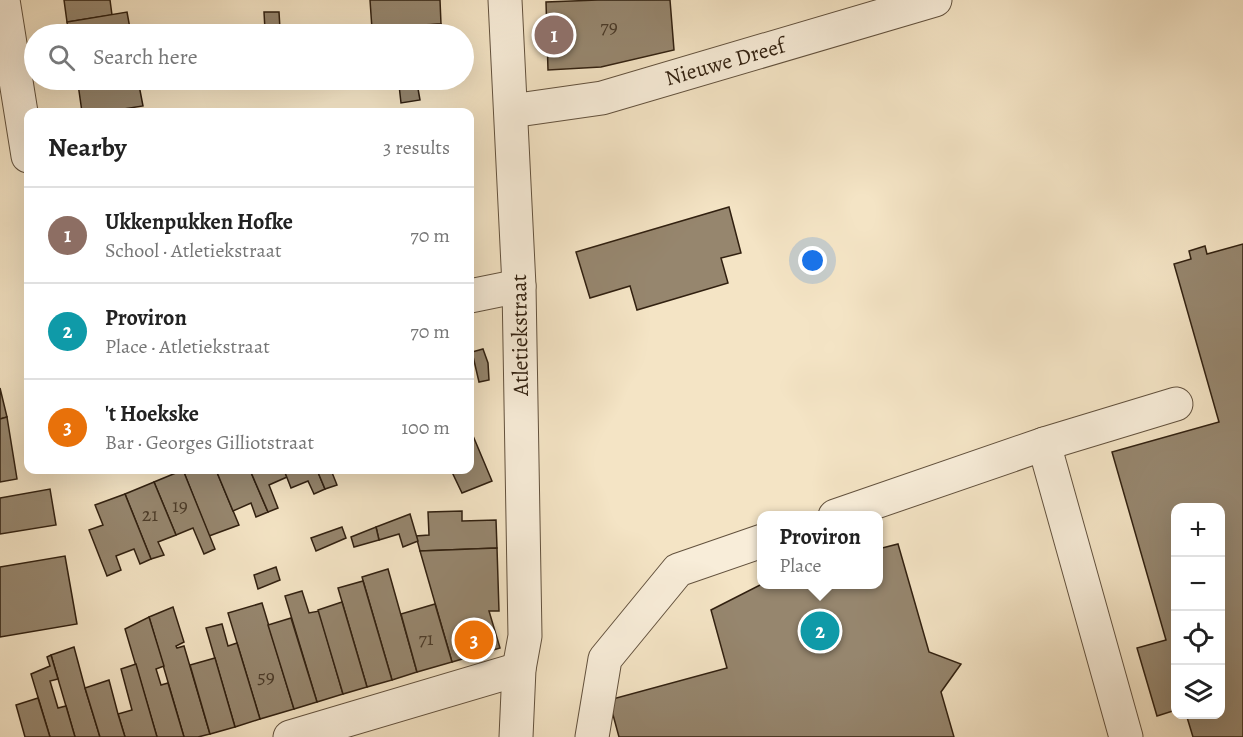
<!DOCTYPE html>
<html lang="en">
<head>
<meta charset="utf-8">
<style>
  :root { --surface:#fff; --page:#f2f2f2; --text:#222; --muted:#767676; --line:#e0e0e0; --accent:#0b8043 }
  body { margin:0; font-family:Alegreya,serif; background:var(--page); color:var(--text) }
  .controls { position:absolute; right:18px; bottom:18px; display:grid; overflow:hidden; border-radius:12px; box-shadow:0 6px 24px #0002 }
  .controls button { width:54px; height:54px; display:grid; place-items:center; padding:0; border:0; border-bottom:2px solid var(--line); background:var(--surface); color:var(--text); font:30px sans-serif }
  .you { position:absolute; left:813px; top:261px; width:21px; height:21px; margin:-15px; border:4px solid #fff; border-radius:50%; background:#1a73e8; box-shadow:0 0 0 9px #1a73e833 }
  .badge { display:grid; place-items:center; width:39px; height:39px; border-radius:50%; background:var(--accent); color:#fff; font-size:20px; font-weight:700 }
  .pin { position:absolute; translate:-50% -50%; border:3px solid #fff; box-shadow:0 2px 6px #0006 }
  .popup { position:absolute; left:757px; top:511px; width:126px; height:78px; box-sizing:border-box; display:grid; place-content:center; border-radius:12px; background:var(--surface); filter:drop-shadow(0 2px 4px #0005); font-size:20px; white-space:nowrap; color:var(--muted) }
  .popup b { font-size:22px; color:var(--text) }
  .popup::after { content:''; position:absolute; left:50%; top:100%; margin-left:-12px; border:12px solid transparent; border-top-color:var(--surface) }
  .list { margin:0; padding:0; list-style:none }
  h2 { display:flex; justify-content:space-between; align-items:center; height:78px; margin:0; padding:0 24px; font-size:26px }
  h2 small { font-size:20px; font-weight:400; color:var(--muted) }
  .list li { display:grid; grid-template-columns:39px 1fr auto; gap:18px; align-items:center; box-sizing:border-box; height:96px; padding:0 24px; border-top:2px solid var(--line) }
  .list b { display:block; font-size:22px; white-space:nowrap }
  .list p { margin:0; font-size:20px; white-space:nowrap; color:var(--muted) }
  .list em { font-size:20px; font-style:normal; color:var(--muted) }
  .icon { flex:none; width:33px; height:33px; fill:none; stroke:currentColor; stroke-width:2; stroke-linecap:round; stroke-linejoin:round }
  .map { position:relative; flex:none; width:1243px; height:737px; overflow:hidden }
  .search { position:absolute; background:var(--surface); box-shadow:0 6px 24px #0002; left:24px; top:24px; width:450px; height:66px; display:flex; align-items:center; gap:15px; box-sizing:border-box; padding:0 21px; border-radius:33px; color:var(--muted); font-size:22px }
  .panel { position:absolute; background:var(--surface); box-shadow:0 6px 24px #0002; left:24px; top:108px; width:450px; height:366px; border-radius:12px }
  .map>svg:first-child { display:block }
  .building { fill:#96866e; stroke:#312010; stroke-width:1.5 }
  .lines { fill:none; stroke-linecap:round; stroke-linejoin:round }
  .minor-casing { stroke:#62513d; stroke-width:35 }
  .minor { stroke:#f8edd9; stroke-width:33 }
  .labels { text-anchor:middle; dominant-baseline:central; stroke-width:4.5; stroke-linejoin:round; paint-order:stroke }
  .number-label { font-size:20px; fill:#4a3a28 }
  .street-label { font-size:22px; fill:#312010; stroke:#f8edd9 }
</style>
</head>
<body>
<div class="map">
<svg width="1243" height="737" viewBox="0 0 1243 737">
  <rect width="100%" height="100%" fill="#f4e4c5"/>
  <filter id="stains"><feTurbulence type="fractalNoise" baseFrequency=".00333" numOctaves="4"/><feColorMatrix values="0 0 0 0 .2 0 0 0 0 .09 0 0 0 0 .02 0 0 0 .5 -.17"/></filter>
  <radialGradient id="worn" r=".72"><stop offset=".6" stop-color="#630" stop-opacity="0"/><stop offset="1" stop-color="#630" stop-opacity=".3"/></radialGradient>
  <g class="building">
    <path d="M 64,0 L 110,0 L 112,15 L 67,22 Z"/>
    <path d="M 370,0 L 440,0 L 441,24 L 372,29 Z"/>
    <path d="M 598,0 L 670,0 L 674,50 L 601,67 L 548,70 L 546,2 Z"/>
    <path d="M 127,12 L 131,34 L 69,34 L 67,22 Z"/>
    <path d="M 264,12 L 279,12 L 280,29 L 265,30 Z"/>
    <path d="M 441,24 L 441,34 L 382,34 L 381,27 Z"/>
    <path d="M 106,80 L 138,80 L 143,106 L 104,112 L 82,112 L 78,84 Z"/>
    <path d="M 417,83 L 420,100 L 401,103 L 399,85 Z"/>
    <path d="M 729,207 L 741,253 L 721,258 L 728,283 L 637,310 L 630,286 L 590,298 L 576,252 Z"/>
    <path d="M 1243,244 L 1243,737 L 1193,737 L 1186,714 L 1220,714 L 1220,508 L 1176,508 L 1176,710 L 1157,716 L 1137,648 L 1166,640 L 1112,452 L 1219,422 L 1174,264 L 1191,259 L 1189,251 L 1205,246 L 1207,254 Z"/>
    <path d="M 483,349 L 488,363 L 489,380 L 479,382 L 472,352 Z"/>
    <path d="M 0,388 L 7,417 L 0,419 Z"/>
    <path d="M 7,417 L 17,479 L 0,482 L 0,419 Z"/>
    <path d="M 471,431 L 492,481 L 462,493 L 451,470 L 470,470 Z"/>
    <path d="M 183,470 L 216,470 L 239,525 L 209,536 Z"/>
    <path d="M 183,470 L 215,549 L 204,554 L 193,528 L 176,535 L 154,482 Z"/>
    <path d="M 216,470 L 250,470 L 268,512 L 256,517 L 251,503 L 233,511 Z"/>
    <path d="M 250,470 L 284,470 L 287,477 L 269,485 L 278,508 L 268,512 Z"/>
    <path d="M 284,470 L 317,470 L 325,489 L 314,494 L 308,481 L 291,488 Z"/>
    <path d="M 317,470 L 331,470 L 337,485 L 325,489 Z"/>
    <path d="M 154,482 L 176,535 L 158,542 L 164,555 L 151,559 L 125,494 Z"/>
    <path d="M 50,489 L 56,525 L 0,534 L 0,498 Z"/>
    <path d="M 125,494 L 151,559 L 140,564 L 134,549 L 116,556 L 121,570 L 107,576 L 89,530 L 103,525 L 95,505 Z"/>
    <path d="M 462,511 L 462,521 L 496,520 L 497,548 L 420,551 L 416,536 L 429,535 L 428,512 Z"/>
    <path d="M 410,514 L 418,541 L 403,547 L 399,534 L 379,540 L 376,527 Z"/>
    <path d="M 342,527 L 346,538 L 316,551 L 311,538 Z"/>
    <path d="M 376,527 L 379,540 L 354,547 L 351,537 Z"/>
    <path d="M 898,544 L 929,652 L 961,664 L 941,692 L 954,737 L 619,737 L 609,700 L 727,668 L 711,610 L 762,584 L 878,584 L 878,549 Z"/>
    <path d="M 497,548 L 499,611 L 489,611 L 500,648 L 452,662 L 420,551 Z"/>
    <path d="M 65,556 L 77,624 L 0,637 L 0,567 Z"/>
    <path d="M 276,567 L 280,580 L 258,589 L 254,575 Z"/>
    <path d="M 388,569 L 417,672 L 392,680 L 362,577 Z"/>
    <path d="M 363,581 L 392,680 L 367,687 L 338,588 Z"/>
    <path d="M 302,591 L 309,613 L 319,611 L 343,694 L 317,702 L 285,596 Z"/>
    <path d="M 342,602 L 367,687 L 343,694 L 318,610 Z"/>
    <path d="M 262,603 L 294,709 L 260,719 L 228,613 Z"/>
    <path d="M 435,604 L 452,662 L 417,672 L 401,614 Z"/>
    <path d="M 173,607 L 184,642 L 176,646 L 177,648 L 184,646 L 210,734 L 198,737 L 184,737 L 149,617 Z"/>
    <path d="M 149,617 L 164,666 L 156,669 L 161,685 L 168,683 L 184,737 L 157,737 L 125,629 Z"/>
    <path d="M 291,618 L 317,702 L 294,709 L 268,625 Z"/>
    <path d="M 222,624 L 228,646 L 237,643 L 260,719 L 235,727 L 206,628 Z"/>
    <path d="M 74,647 L 85,688 L 100,737 L 75,737 L 51,655 Z"/>
    <path d="M 51,655 L 58,679 L 50,681 L 58,708 L 66,706 L 75,737 L 50,737 L 31,674 L 50,666 L 47,657 Z"/>
    <path d="M 215,658 L 235,727 L 210,734 L 190,665 Z"/>
    <path d="M 136,664 L 157,737 L 125,737 L 118,714 L 132,710 L 121,669 Z"/>
    <path d="M 109,680 L 118,714 L 125,737 L 100,737 L 85,688 Z"/>
    <path d="M 38,698 L 50,737 L 25,737 L 16,705 Z"/>
  </g>
  <g class="lines">
    <defs>
      <g id="minor">
        <path d="M 3,0 L 28,156"/>
        <path d="M 505,0 L 519,286 L 525,636 L 519,669 L 516,737"/>
        <path d="M 511,111 L 602,98 L 935,0"/>
        <path d="M 470,296 L 519,286"/>
        <path d="M 1044,444 L 1176,404"/>
        <path d="M 835,516 L 1044,444 L 1126,737"/>
        <path d="M 290,737 L 519,669"/>
        <path d="M 592,737 L 605,659 L 678,570 L 762,541"/>
      </g>
    </defs>
    <use href="#minor" class="minor-casing"/>
    <use href="#minor" class="minor"/>
  </g>
  <g class="labels">
    <g class="number-label">
      <text x="609" y="26">79</text>
      <text x="180" y="505">19</text>
      <text x="150" y="514">21</text>
      <text x="426" y="638">71</text>
      <text x="266" y="676">59</text>
    </g>
    <g class="street-label">
      <text transform="translate(725 62) rotate(-16)">Nieuwe Dreef</text>
      <text transform="translate(520 335) rotate(-91)">Atletiekstraat</text>
    </g>
  </g>
  <rect width="100%" height="100%" filter="url(#stains)"/>
  <rect width="100%" height="100%" fill="url(#worn)"/>
</svg>
<div class="controls">
<button>+</button>
<button>−</button>
<button><svg class="icon" aria-label="locate" viewBox="0 0 24 24"><circle cx="12" cy="12" r="6"/><path d="M12 2v4M12 18v4M2 12h4M18 12h4"/></svg></button>
<button><svg class="icon" aria-label="layers" viewBox="0 0 24 24"><path d="M12 4l9 5-9 5-9-5zM3 14l9 5 9-5"/></svg></button>
</div>
<div class="you"></div>
<div class="pin badge" style="left:554px;top:35px;background:#8d6e63">1</div>
<div class="pin badge" style="left:820px;top:631px;background:#0f9aa8">2</div>
<div class="popup"><b>Proviron</b>Place</div>
<div class="pin badge" style="left:474px;top:640px;background:#e8710a">3</div>
<div class="search"><svg class="icon" aria-label="search" viewBox="0 0 24 24"><circle cx="10" cy="10" r="6"/><path d="M15 15l6 6"/></svg>Search here</div>
<section class="panel">
<h2>Nearby<small>3 results</small></h2>
<ul class="list">
<li><span class="badge" style="background:#8d6e63">1</span><div><b>Ukkenpukken Hofke</b><p>School · Atletiekstraat</p></div><em>70 m</em></li>
<li><span class="badge" style="background:#0f9aa8">2</span><div><b>Proviron</b><p>Place · Atletiekstraat</p></div><em>70 m</em></li>
<li><span class="badge" style="background:#e8710a">3</span><div><b>'t Hoekske</b><p>Bar · Georges Gilliotstraat</p></div><em>100 m</em></li>
</ul>
</section>
</div>
</body>
</html>
